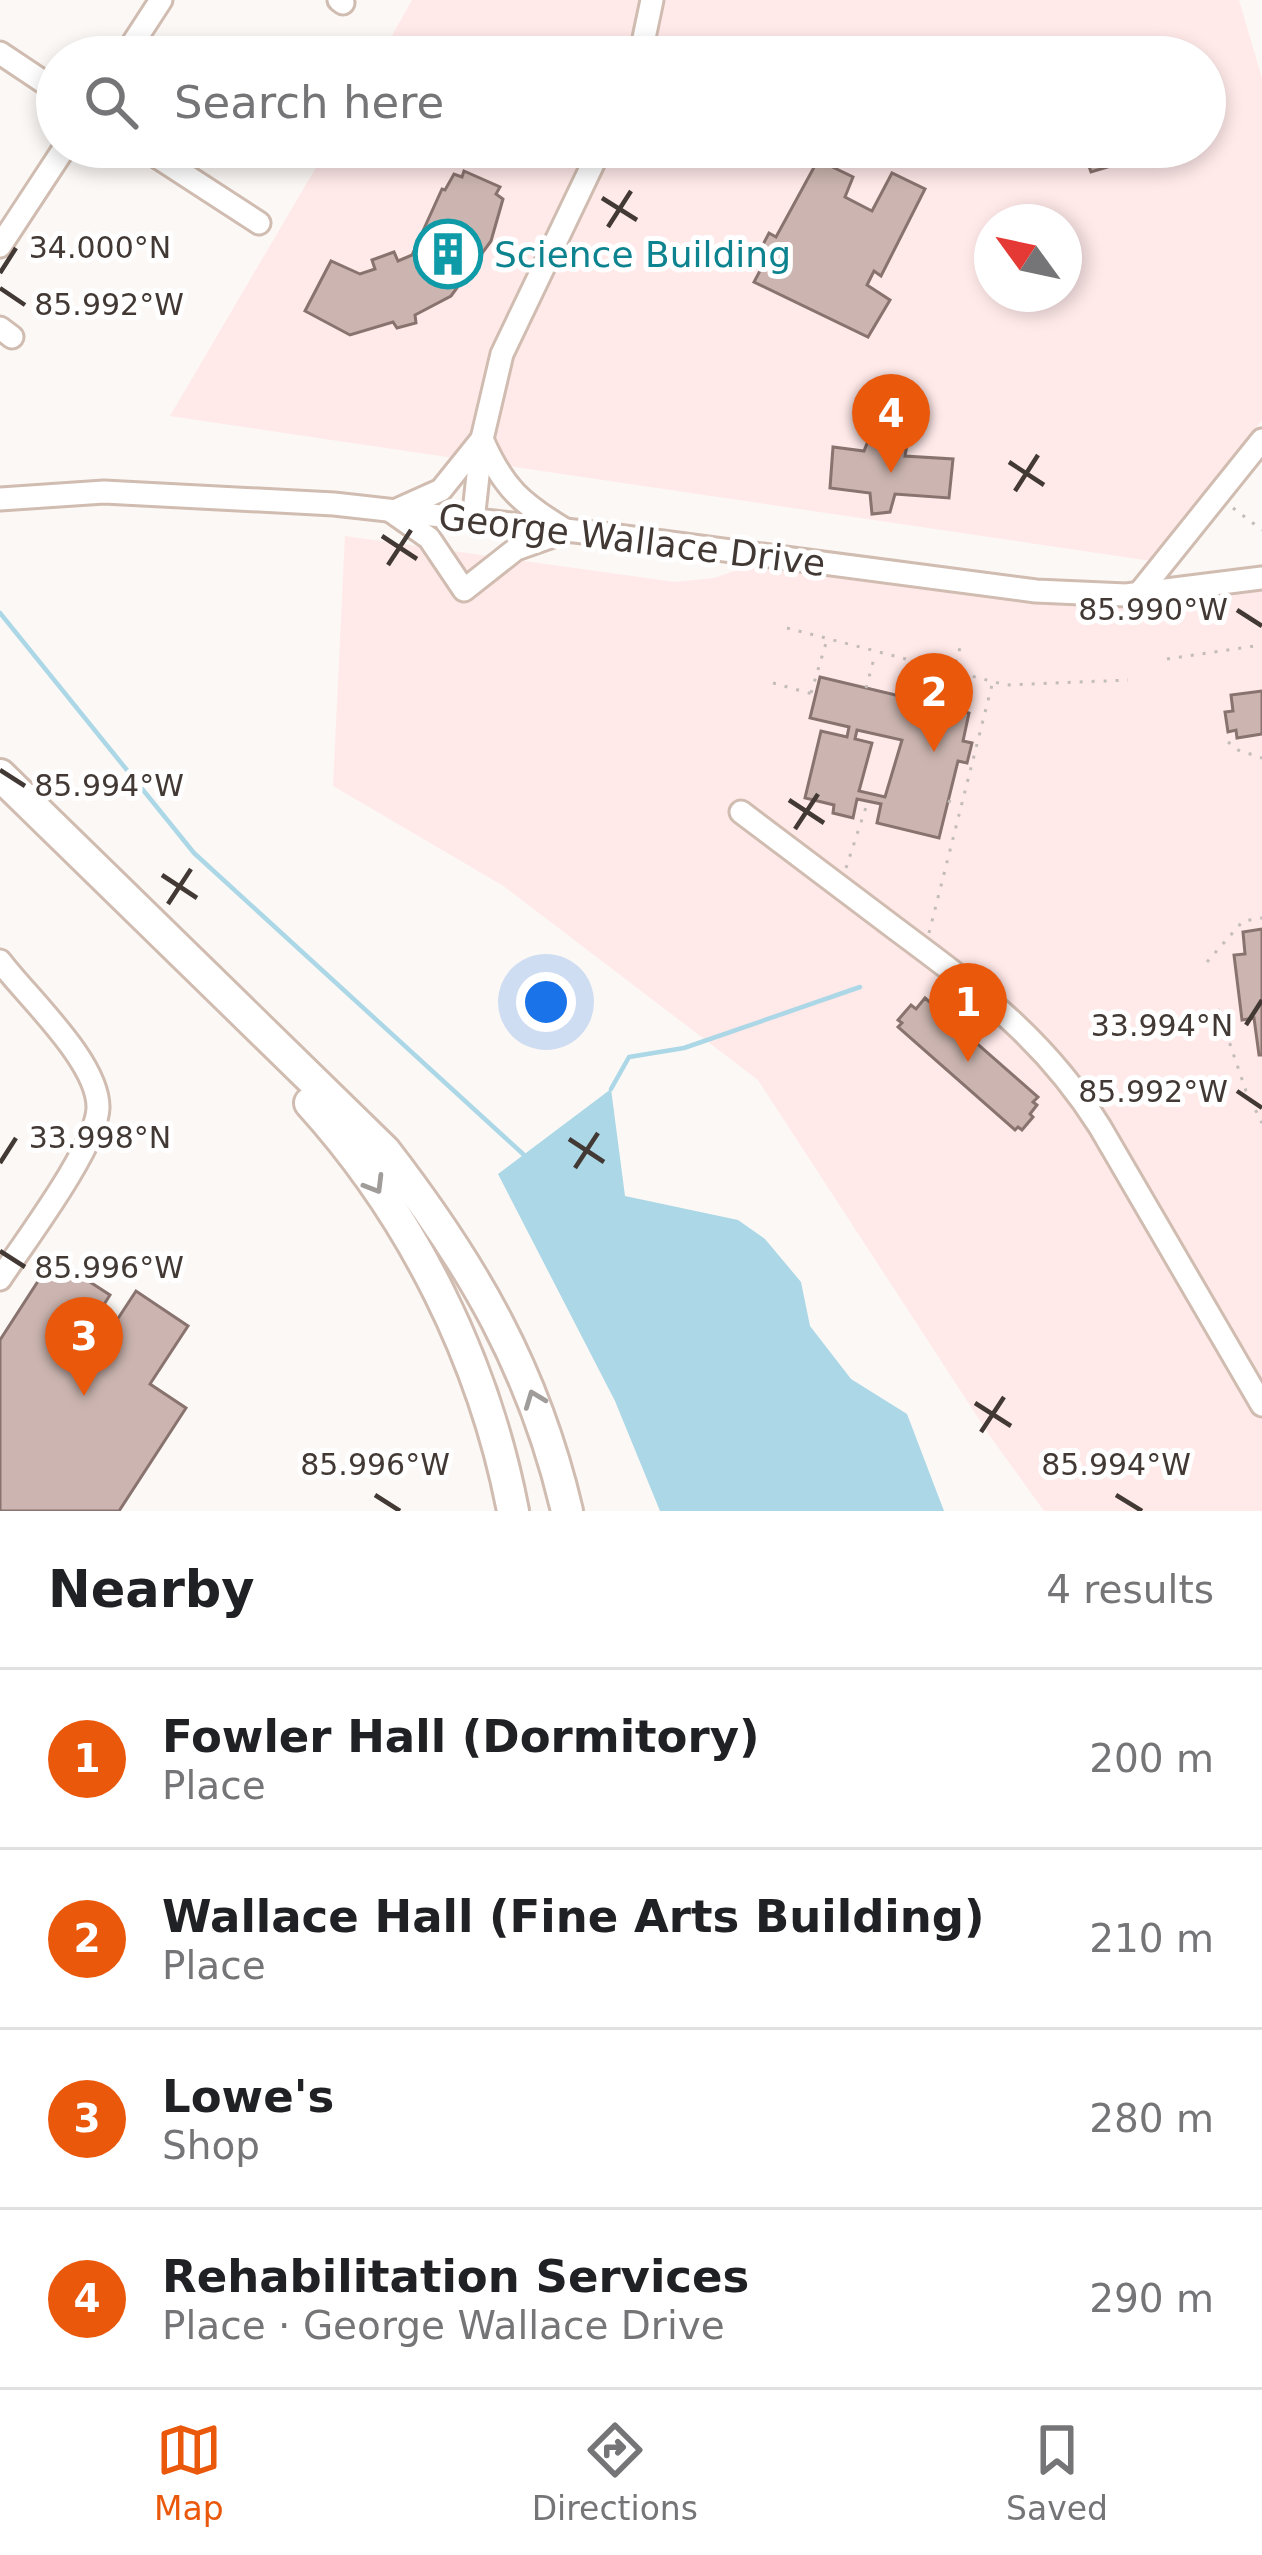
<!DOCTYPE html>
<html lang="en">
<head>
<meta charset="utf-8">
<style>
  :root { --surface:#fff; --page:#f2f2f2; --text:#202124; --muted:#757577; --line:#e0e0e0; --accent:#ea580c }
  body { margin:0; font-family:"DejaVu Sans",sans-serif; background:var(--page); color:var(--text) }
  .compass { position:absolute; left:974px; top:204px; width:108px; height:108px; border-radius:50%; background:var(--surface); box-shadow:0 6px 18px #0003; rotate:303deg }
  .you { position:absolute; left:546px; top:1002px; width:42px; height:42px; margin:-30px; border:9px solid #fff; border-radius:50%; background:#1a73e8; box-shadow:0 0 0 18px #1a73e833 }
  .badge { display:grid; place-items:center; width:78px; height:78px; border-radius:50%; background:var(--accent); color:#fff; font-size:39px; font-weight:700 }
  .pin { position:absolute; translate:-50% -99px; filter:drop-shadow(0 3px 6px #0008) }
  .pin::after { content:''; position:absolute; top:63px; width:42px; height:36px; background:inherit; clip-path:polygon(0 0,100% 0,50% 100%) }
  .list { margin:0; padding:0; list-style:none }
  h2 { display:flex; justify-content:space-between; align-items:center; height:156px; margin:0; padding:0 48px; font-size:51px }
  h2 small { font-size:39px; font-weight:400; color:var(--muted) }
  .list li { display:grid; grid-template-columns:78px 1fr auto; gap:36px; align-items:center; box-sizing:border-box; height:180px; padding:0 48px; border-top:3px solid var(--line) }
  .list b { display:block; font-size:45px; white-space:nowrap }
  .list p { margin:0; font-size:39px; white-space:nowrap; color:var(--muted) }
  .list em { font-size:39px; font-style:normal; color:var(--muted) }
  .icon { flex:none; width:66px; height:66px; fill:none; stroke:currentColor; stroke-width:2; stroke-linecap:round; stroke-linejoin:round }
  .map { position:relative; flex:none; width:1262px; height:1511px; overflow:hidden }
  .search { position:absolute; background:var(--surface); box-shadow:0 6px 18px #0003; left:36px; right:36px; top:36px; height:132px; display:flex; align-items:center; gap:30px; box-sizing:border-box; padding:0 42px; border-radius:66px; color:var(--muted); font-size:45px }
  .sheet { height:876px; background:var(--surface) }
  nav { display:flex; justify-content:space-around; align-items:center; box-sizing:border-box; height:168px; border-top:3px solid var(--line); background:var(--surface); font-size:33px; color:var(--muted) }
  nav a { display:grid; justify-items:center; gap:6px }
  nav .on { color:var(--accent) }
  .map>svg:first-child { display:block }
  .education { fill:#ffe9e9; fill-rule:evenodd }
  .water { fill:#abd7e6 }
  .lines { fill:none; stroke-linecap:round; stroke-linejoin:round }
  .stream { stroke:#abd7e6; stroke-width:4.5 }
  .building { fill:#ccb5b0; stroke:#89736f; stroke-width:3; fill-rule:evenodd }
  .minor-casing { stroke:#d0bcb0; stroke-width:27 }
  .highway-casing { stroke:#d0bcb0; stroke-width:36 }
  .path { stroke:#c3bdba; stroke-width:3; stroke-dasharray:3 9; stroke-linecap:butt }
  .minor { stroke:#fff; stroke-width:21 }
  .highway { stroke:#fff; stroke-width:30 }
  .oneway { stroke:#a09c9a }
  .ticks { fill:none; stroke:#423935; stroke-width:4.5 }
  .labels { text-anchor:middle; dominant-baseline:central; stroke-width:10; stroke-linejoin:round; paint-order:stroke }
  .culture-label { font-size:36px; fill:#0d838f; stroke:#fff; text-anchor:start }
  .street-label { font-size:36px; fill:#423935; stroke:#fff }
  .ticks-label { font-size:30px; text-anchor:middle; fill:#423935; stroke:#fff; stroke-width:10; stroke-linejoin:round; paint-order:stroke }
</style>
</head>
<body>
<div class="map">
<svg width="1262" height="1511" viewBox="0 0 1262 1511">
  <rect width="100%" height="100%" fill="#fcf8f5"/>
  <g class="education">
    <path d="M 412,0 L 1239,0 L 1262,78 L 1262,420 L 1158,562 L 170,416 L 328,147 L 1205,147 L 1205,57 L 380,57 ZM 992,222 L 1064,222 L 1064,294 L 992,294 Z"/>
    <path d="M 345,536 L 675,582 L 714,578 L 778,556 L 1035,591 L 1262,578 L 1262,1511 L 1044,1511 L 990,1436 L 758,1080 L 502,885 L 333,786 Z"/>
  </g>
  <path class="water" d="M 611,1089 L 625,1196 L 738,1220 L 765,1239 L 801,1282 L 810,1326 L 851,1379 L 907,1414 L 944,1511 L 660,1511 L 615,1401 L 498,1174 Z"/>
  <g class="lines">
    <g class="stream">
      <path d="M 0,613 L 194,853 L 523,1154"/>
      <path d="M 611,1089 L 629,1057 L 684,1048 L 860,987"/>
    </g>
  </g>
  <g class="building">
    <path d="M 1082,147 L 1126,148 L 1178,147 L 1151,159 L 1146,152 L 1135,152 L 1128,161 L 1091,172 Z"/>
    <path d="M 818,160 L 853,177 L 845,197 L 872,211 L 892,173 L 925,189 L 881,276 L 874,271 L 867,285 L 890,300 L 868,337 L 754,282 L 762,267 L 754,262 L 769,233 L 776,237 Z"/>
    <path d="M 464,171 L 500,187 L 496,194 L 503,199 L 491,241 L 451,296 L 415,315 L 416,323 L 397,328 L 393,322 L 350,335 L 305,311 L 331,261 L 360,274 L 375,269 L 372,260 L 394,252 L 398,261 L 412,255 L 442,189 L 445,190 L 454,174 L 462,177 Z"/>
    <path d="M 870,436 L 908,439 L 905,456 L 953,459 L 949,498 L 895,494 L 890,512 L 872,514 L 870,493 L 830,488 L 833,447 L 864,451 Z"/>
    <path d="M 820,677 L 929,703 L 931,693 L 957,700 L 955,709 L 969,713 L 963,741 L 972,743 L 967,763 L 958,761 L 939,838 L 877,823 L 881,804 L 857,799 L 853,818 L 833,813 L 834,805 L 805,798 L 821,731 L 847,737 L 849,727 L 810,718 ZM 857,730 L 902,740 L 885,797 L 859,791 L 872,743 L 855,739 Z"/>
    <path d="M 1262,691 L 1262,734 L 1237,738 L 1236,730 L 1228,732 L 1225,712 L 1233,711 L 1231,695 Z"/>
    <path d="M 1262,929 L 1262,1055 L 1259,1055 L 1254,1018 L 1242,1020 L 1234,955 L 1245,954 L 1243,932 Z"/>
    <path d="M 925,998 L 1038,1097 L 1033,1102 L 1037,1105 L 1030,1114 L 1033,1117 L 1022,1130 L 1018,1127 L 1015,1130 L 898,1027 L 902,1023 L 898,1020 L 911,1005 L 916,1009 Z"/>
    <path d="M 53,1258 L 110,1295 L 80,1342 L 96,1352 L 136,1291 L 188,1326 L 150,1384 L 186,1408 L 119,1511 L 0,1511 L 0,1340 Z"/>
  </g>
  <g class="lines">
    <defs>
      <g id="minor">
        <path d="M 339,0 L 343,3"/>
        <path d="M 0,53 L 57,91"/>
        <path d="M 124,57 L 161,0"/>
        <path d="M 640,57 L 652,0"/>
        <path d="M 142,147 L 259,223"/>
        <path d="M 0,246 L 65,147"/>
        <path d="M 0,328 L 12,337"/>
        <path d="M 482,439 C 503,488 522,504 567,531 L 516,549 L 464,590 L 429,538 L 392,512 L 441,490 Z"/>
        <path d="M 0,499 L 104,492 L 334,504 L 610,535 L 1036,591 L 1126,595 L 1262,578"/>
        <path d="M 473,521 L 482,439 L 502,354 L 601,147"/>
        <path d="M 1140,592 L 1262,440"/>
        <path d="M 741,812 C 792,851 844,890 896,929 C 979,991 1044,1038 1100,1127 L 1262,1405"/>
        <path d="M 0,961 C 27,997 99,1062 98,1108 C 97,1146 23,1244 0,1279"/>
      </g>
      <g id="highway">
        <path d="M 0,775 L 385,1151 C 473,1265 534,1370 567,1511"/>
        <path d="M 310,1103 C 413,1217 484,1360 513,1511"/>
      </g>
    </defs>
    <use href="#minor" class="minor-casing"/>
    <use href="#highway" class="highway-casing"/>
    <g class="path">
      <path d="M 1233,508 L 1262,530"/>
      <path d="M 787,628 L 1006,685 L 1128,680"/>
      <path d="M 1167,659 L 1262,645"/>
      <path d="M 773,683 L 816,695"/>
      <path d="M 866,688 L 875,655"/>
      <path d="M 811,693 L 826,643"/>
      <path d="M 945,697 L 960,648"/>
      <path d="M 1228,742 L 1238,750 L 1262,758"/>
      <path d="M 948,801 L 959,804"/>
      <path d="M 846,868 L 868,801"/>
      <path d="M 929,933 L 993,681"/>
      <path d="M 1207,962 L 1243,921 L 1262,918"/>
      <path d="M 1218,1009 L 1246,1091 L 1262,1123"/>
    </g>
    <use href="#minor" class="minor"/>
    <use href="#highway" class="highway"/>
  </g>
  <defs><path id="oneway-chevron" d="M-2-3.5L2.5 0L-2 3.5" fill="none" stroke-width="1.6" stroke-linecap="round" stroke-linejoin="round" transform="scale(3)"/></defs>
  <g class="oneway">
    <use href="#oneway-chevron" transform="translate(375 1185) rotate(59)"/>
    <use href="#oneway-chevron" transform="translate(534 1399) rotate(-111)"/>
  </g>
  <path class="ticks" d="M 602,198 L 637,220M 608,227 L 631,191M 0,273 L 16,248M 0,288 L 25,305M 1009,462 L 1044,485M 1015,491 L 1038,455M 382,536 L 417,559M 388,565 L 411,530M 1237,610 L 1262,626M 0,770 L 25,786M 789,800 L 824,823M 795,829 L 818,794M 162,875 L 197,898M 168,904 L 191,869M 1246,1025 L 1262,1000M 1237,1091 L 1262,1108M 569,1139 L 604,1162M 0,1163 L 16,1138M 575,1168 L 598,1133M 0,1251 L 25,1267M 975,1403 L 1011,1426M 981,1432 L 1004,1397M 375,1495 L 400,1511M 1116,1495 L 1142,1511"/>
  <defs>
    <symbol id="building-ring" viewBox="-11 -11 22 22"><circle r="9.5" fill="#fff" stroke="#0f9aa8" stroke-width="1.5"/><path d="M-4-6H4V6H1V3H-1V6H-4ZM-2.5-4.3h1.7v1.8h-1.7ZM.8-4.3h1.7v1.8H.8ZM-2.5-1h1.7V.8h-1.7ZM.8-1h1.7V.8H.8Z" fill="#0f9aa8"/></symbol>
  </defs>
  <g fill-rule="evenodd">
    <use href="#building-ring" x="410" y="216" width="76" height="76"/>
  </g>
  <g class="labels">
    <g class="culture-label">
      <text x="494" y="254">Science Building</text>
    </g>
    <g class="street-label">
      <text transform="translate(632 540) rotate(7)">George Wallace Drive</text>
    </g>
  </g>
  <g class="ticks-label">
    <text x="100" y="258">34.000°N</text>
    <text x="109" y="315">85.992°W</text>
    <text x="1153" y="620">85.990°W</text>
    <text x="109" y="796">85.994°W</text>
    <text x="1162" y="1036">33.994°N</text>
    <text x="1153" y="1102">85.992°W</text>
    <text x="100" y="1148">33.998°N</text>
    <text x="109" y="1278">85.996°W</text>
    <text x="375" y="1475">85.996°W</text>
    <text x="1116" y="1475">85.994°W</text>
  </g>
</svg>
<svg class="compass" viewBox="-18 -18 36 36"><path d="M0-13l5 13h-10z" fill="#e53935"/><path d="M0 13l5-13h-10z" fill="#757577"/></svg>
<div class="you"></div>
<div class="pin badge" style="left:968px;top:1062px">1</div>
<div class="pin badge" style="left:934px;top:752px">2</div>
<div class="pin badge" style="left:84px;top:1396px">3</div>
<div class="pin badge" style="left:891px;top:473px">4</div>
<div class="search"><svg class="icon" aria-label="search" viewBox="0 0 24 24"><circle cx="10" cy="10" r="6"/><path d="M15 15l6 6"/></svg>Search here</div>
</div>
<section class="sheet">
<h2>Nearby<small>4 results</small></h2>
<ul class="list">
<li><span class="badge">1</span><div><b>Fowler Hall (Dormitory)</b><p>Place</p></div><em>200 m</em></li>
<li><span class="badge">2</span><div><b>Wallace Hall (Fine Arts Building)</b><p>Place</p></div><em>210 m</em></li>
<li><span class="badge">3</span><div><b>Lowe's</b><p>Shop</p></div><em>280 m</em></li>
<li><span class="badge">4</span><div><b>Rehabilitation Services</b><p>Place · George Wallace Drive</p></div><em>290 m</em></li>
</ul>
</section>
<nav>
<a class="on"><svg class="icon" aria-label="map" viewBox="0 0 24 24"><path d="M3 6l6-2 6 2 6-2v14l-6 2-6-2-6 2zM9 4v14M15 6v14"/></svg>Map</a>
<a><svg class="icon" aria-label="directions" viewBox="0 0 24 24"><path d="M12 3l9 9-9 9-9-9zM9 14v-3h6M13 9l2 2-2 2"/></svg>Directions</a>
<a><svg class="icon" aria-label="saved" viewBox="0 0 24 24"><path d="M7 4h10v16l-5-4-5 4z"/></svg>Saved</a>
</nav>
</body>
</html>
